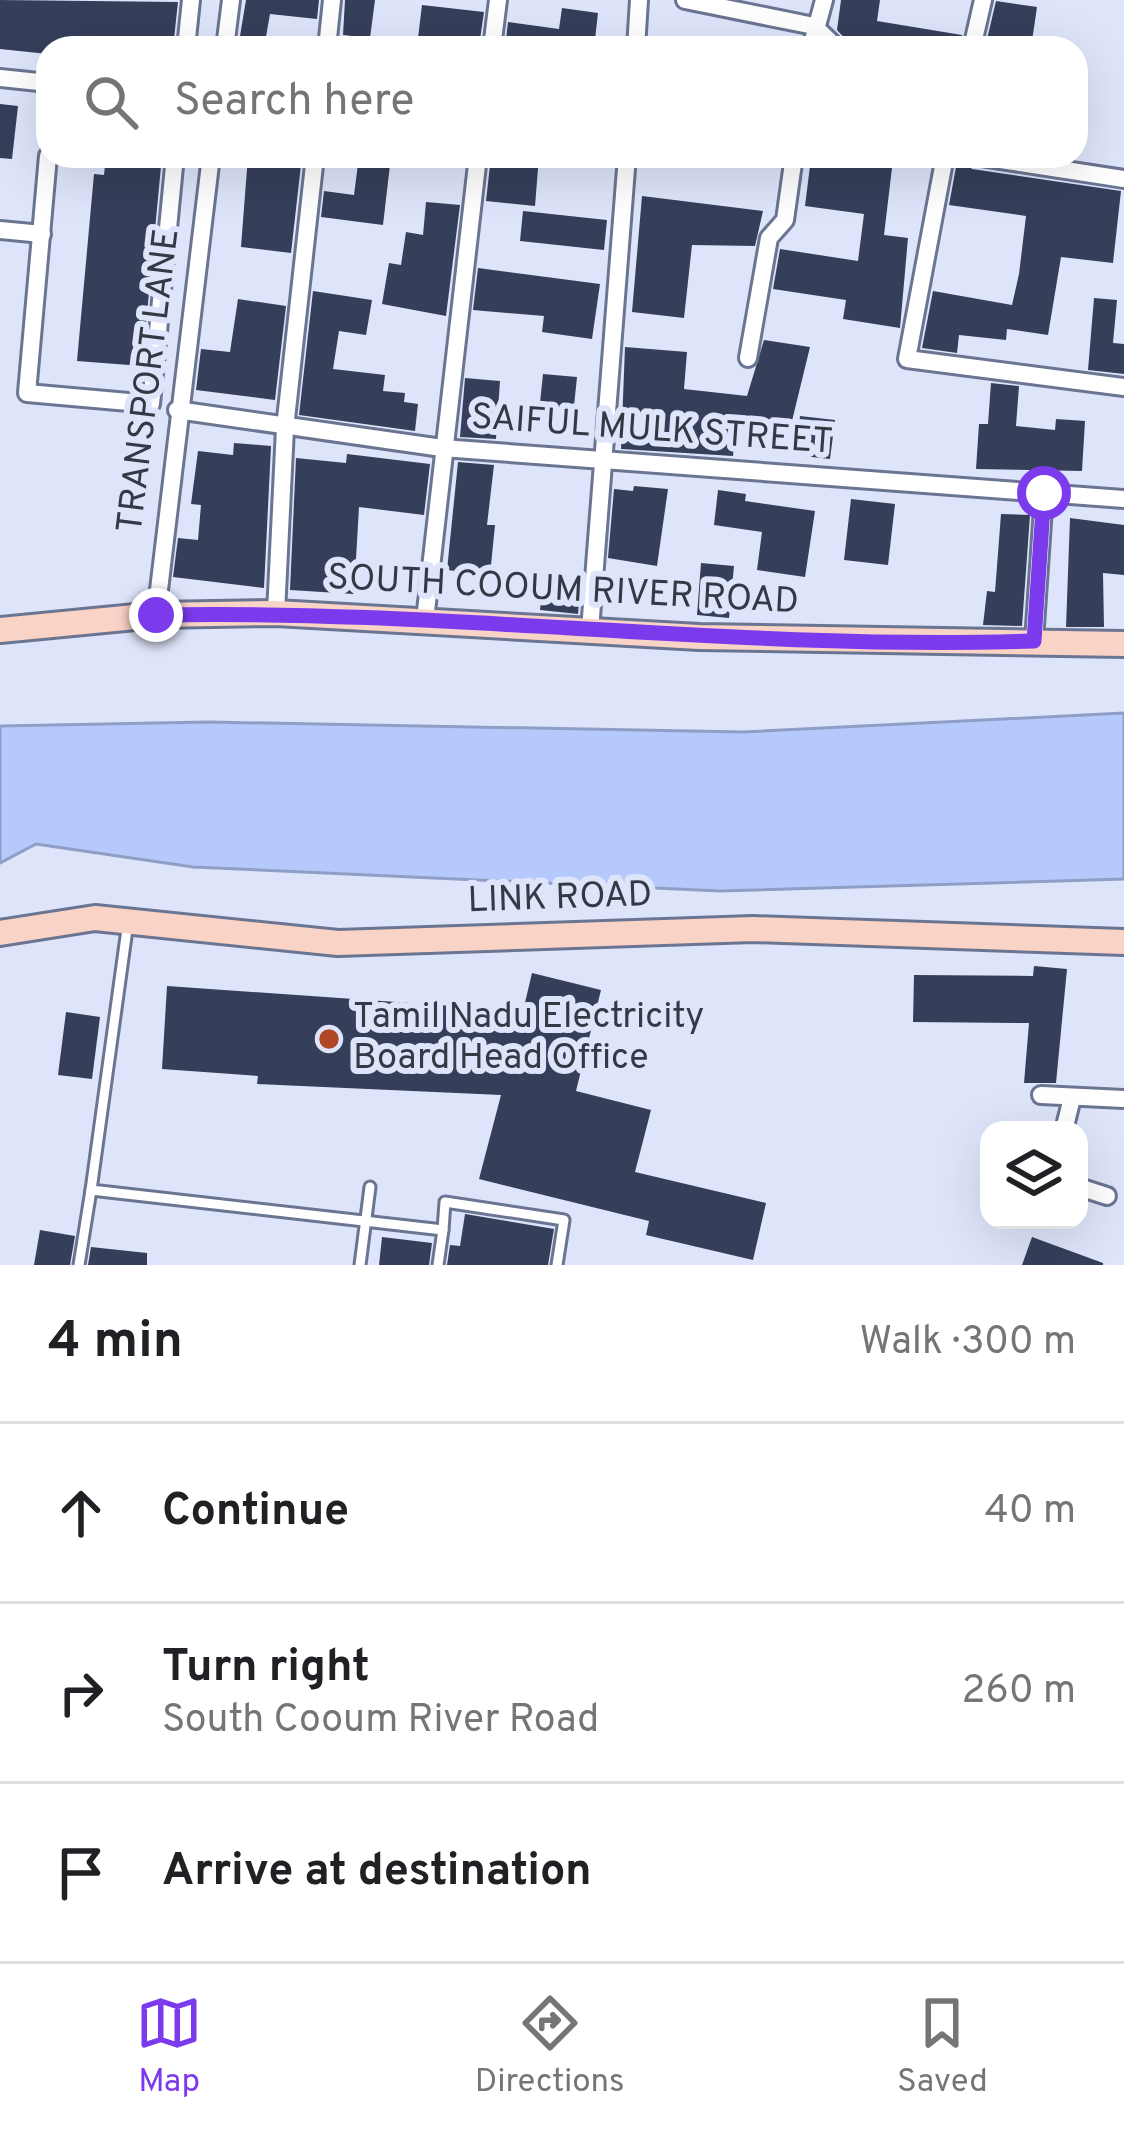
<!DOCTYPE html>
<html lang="en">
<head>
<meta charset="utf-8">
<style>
  :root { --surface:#fff; --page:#f6f6f6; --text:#202124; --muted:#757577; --line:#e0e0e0; --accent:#7c3aed }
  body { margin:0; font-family:Overpass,sans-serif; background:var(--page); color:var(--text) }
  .controls { position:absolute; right:36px; bottom:36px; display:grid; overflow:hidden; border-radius:24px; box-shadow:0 12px 48px #0002 }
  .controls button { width:108px; height:108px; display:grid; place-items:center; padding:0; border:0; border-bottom:3px solid var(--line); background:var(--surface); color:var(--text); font:60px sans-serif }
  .stop { position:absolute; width:36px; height:36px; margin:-27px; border:9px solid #7c3aed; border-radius:50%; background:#fff }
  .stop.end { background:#7c3aed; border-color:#fff; box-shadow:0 3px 12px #0008 }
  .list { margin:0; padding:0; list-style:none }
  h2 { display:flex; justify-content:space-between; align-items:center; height:156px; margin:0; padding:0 48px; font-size:51px }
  h2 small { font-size:39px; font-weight:400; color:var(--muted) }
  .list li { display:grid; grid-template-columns:78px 1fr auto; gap:36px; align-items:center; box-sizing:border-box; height:180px; padding:0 48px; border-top:3px solid var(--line) }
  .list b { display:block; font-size:45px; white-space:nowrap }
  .list p { margin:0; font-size:39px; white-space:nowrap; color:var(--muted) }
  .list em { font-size:39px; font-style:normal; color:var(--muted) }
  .icon { flex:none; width:66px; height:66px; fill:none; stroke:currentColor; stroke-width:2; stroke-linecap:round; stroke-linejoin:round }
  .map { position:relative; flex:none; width:1124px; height:1265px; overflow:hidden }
  .search { position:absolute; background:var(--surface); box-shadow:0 12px 48px #0002; left:36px; right:36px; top:36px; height:132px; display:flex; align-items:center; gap:30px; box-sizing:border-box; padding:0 42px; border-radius:36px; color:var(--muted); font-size:45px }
  .sheet { height:696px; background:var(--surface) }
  nav { display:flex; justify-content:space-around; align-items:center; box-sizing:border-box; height:168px; border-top:3px solid var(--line); background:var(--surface); font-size:33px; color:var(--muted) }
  nav a { display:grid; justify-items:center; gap:6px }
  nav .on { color:var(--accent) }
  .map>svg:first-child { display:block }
  .water { fill:#b6c9fc; stroke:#8f9ec5; stroke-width:3 }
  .building { fill:#363f5a }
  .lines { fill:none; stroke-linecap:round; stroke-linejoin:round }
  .lane-casing { stroke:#6a7592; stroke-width:15 }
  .street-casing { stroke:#6a7592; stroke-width:22 }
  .secondary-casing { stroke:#6a7592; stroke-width:30 }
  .lane { stroke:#fff; stroke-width:9 }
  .street { stroke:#fff; stroke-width:16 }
  .secondary { stroke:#fad3c7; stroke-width:24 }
  .route { stroke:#7c3aed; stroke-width:15 }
  .poi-dot { fill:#b04826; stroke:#dee5fa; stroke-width:4.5 }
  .labels { text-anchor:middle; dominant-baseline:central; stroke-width:12; stroke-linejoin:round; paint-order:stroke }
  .street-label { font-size:36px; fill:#343946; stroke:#dee5fa }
  .poi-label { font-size:36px; fill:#343946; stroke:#dee5fa; text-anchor:start }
</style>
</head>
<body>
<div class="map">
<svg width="1124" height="1265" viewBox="0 0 1124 1265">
  <rect width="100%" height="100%" fill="#dee5fa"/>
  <path class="water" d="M 1124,713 L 1124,879 L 720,891 L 193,867 L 36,844 L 0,863 L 0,726 L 209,722 L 743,732 Z"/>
  <g class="building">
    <path d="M 0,0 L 178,2 L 173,48 L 48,48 L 48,54 L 0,49 Z"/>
    <path d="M 246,0 L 319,0 L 317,19 L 270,14 L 264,48 L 238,48 Z"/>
    <path d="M 345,0 L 375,0 L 370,38 L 343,35 Z"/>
    <path d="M 841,0 L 880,0 L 877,21 L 962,35 L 960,48 L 848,42 L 837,30 Z"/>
    <path d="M 996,1 L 1037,7 L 1031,48 L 985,48 Z"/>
    <path d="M 422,5 L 484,12 L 479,46 L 418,38 Z"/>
    <path d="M 562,8 L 598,13 L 594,48 L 505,48 L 508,22 L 559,29 Z"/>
    <path d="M 0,104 L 18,106 L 12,159 L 0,158 Z"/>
    <path d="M 106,156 L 162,156 L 142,366 L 77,361 L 94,174 L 104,175 Z"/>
    <path d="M 248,156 L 302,156 L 291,253 L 241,247 Z"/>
    <path d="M 359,156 L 391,156 L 383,225 L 321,217 L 324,191 L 354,195 Z"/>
    <path d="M 491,156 L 539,156 L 535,206 L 486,201 Z"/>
    <path d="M 958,156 L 972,169 L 1121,191 L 1113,263 L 1061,257 L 1048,335 L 1007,329 L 1006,340 L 959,335 L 957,353 L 922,348 L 933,291 L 1012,305 L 1019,274 L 1026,216 L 949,205 Z"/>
    <path d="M 811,158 L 892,168 L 884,235 L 908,238 L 900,328 L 843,319 L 846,300 L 773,289 L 780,249 L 858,261 L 864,214 L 805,206 Z"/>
    <path d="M 642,196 L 763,211 L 755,246 L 692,245 L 684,318 L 632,312 Z"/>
    <path d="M 426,202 L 460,205 L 446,316 L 382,304 L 389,263 L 401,265 L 406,232 L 423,235 Z"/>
    <path d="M 523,211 L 607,220 L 604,250 L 520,241 Z"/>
    <path d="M 478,268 L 600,284 L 592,339 L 542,332 L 544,316 L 473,310 Z"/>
    <path d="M 313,291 L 372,300 L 366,335 L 339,331 L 333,369 L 385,375 L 383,391 L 405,393 L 404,402 L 418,404 L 415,431 L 299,415 Z"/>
    <path d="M 1094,298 L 1117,300 L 1113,343 L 1124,344 L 1124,374 L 1088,370 Z"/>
    <path d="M 238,299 L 286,306 L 275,400 L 196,390 L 201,349 L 230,352 Z"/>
    <path d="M 764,340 L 810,347 L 791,425 L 737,415 L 733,456 L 621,449 L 625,347 L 687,352 L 684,389 L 747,396 Z"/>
    <path d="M 543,374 L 577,377 L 573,416 L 539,412 Z"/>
    <path d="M 465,378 L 500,381 L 496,439 L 460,437 Z"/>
    <path d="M 991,383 L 1019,386 L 1016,426 L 1055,430 L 1056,419 L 1085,421 L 1082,471 L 976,469 L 979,424 L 988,424 Z"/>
    <path d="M 800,416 L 835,420 L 830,459 L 795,455 Z"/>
    <path d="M 234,443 L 271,446 L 264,588 L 173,577 L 178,538 L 198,540 L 201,505 L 191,504 L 198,451 L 233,455 Z"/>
    <path d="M 347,454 L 430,464 L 424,515 L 359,507 L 354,594 L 290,590 L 296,458 L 346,463 Z"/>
    <path d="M 458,462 L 494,465 L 487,525 L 495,525 L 490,575 L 447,570 Z"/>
    <path d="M 634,486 L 668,489 L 657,566 L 608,558 L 614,489 L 633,491 Z"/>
    <path d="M 718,490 L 746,494 L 745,501 L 815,511 L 805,577 L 757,570 L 762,532 L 714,525 Z"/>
    <path d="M 851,499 L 895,504 L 888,565 L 844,560 Z"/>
    <path d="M 1001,514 L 1030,515 L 1022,626 L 983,625 L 987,591 L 995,592 Z"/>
    <path d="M 1070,518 L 1124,525 L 1124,575 L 1103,573 L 1104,627 L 1066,627 Z"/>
    <path d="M 701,563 L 734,566 L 729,618 L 697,615 Z"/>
    <path d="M 542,587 L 580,591 L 578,614 L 540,610 Z"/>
    <path d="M 1034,966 L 1067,969 L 1056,1083 L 1024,1083 L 1029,1023 L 913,1022 L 914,975 L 1033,976 Z"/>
    <path d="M 532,973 L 601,990 L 576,1091 L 651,1110 L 635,1172 L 766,1203 L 753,1260 L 646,1235 L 649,1221 L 479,1179 L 501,1095 L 257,1084 L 258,1076 L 162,1069 L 167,986 L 523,1011 Z"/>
    <path d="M 66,1012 L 100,1017 L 92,1079 L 58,1075 Z"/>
    <path d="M 465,1214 L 554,1229 L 548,1265 L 447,1265 L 450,1245 L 460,1246 Z"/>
    <path d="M 40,1230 L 75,1236 L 70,1265 L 34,1265 Z"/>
    <path d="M 382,1237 L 432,1243 L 429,1265 L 379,1265 Z"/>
    <path d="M 1032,1237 L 1103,1263 L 1103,1265 L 1022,1265 Z"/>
    <path d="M 91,1247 L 147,1253 L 147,1265 L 88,1265 Z"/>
  </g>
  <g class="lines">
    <defs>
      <g id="lane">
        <path d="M 128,922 L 91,1190 L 443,1230 L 438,1265"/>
        <path d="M 443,1230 L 445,1202 L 564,1220 L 557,1265"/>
        <path d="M 79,1265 L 91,1190"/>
        <path d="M 360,1265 L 370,1187"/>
      </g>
      <g id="street">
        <path d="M 685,0 L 814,26 L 837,48"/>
        <path d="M 186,48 L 191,0"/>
        <path d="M 225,48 L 231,0"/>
        <path d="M 327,48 L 332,0"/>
        <path d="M 492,48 L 498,0"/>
        <path d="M 636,48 L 639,0"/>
        <path d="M 811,48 L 824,0"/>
        <path d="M 972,48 L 983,0"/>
        <path d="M 0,78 L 48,83"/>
        <path d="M 48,156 L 27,393 L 151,404 L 175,156"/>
        <path d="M 945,156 L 907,359 L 1124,387"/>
        <path d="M 974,156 L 1124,179"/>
        <path d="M 0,230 L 42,234"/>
        <path d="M 748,358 L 769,238 L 785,220 L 794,156"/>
        <path d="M 177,410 L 442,448 L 1124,499"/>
        <path d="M 276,613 L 285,428 L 315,156"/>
        <path d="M 156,615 L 211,156"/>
        <path d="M 425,620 L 478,156"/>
        <path d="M 590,630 L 627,156"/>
        <path d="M 1034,641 L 1044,493"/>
        <path d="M 1041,1095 L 1124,1099"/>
        <path d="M 1064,1130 L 1072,1098"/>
        <path d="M 1079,1187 L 1107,1196"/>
      </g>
      <g id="secondary">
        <path d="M 0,630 L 156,615 L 276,613 L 699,637 L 1124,644"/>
        <path d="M 0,933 L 95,918 L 338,943 L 753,929 L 1124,942"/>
      </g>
    </defs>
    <use href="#lane" class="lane-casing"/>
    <use href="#street" class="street-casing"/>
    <use href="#secondary" class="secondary-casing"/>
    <use href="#lane" class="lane"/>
    <use href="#street" class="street"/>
    <use href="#secondary" class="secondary"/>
  </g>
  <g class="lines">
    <path class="route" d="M 156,615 C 449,609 741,651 1034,641 L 1044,493"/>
  </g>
  <circle class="poi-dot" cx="329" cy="1039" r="12"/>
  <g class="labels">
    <g class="street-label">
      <text transform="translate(150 381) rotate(-83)">TRANSPORT LANE</text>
      <text transform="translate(652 431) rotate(4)">SAIFUL MULK STREET</text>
      <text transform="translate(563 591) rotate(3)">SOUTH COOUM RIVER ROAD</text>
      <text transform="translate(560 899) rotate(-2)">LINK ROAD</text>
    </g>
    <g class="poi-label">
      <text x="353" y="1018">Tamil Nadu Electricity<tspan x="353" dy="41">Board Head Office</tspan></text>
    </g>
  </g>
</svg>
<div class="controls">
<button><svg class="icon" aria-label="layers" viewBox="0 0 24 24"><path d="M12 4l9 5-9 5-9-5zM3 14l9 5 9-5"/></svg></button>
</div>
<div class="stop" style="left:1044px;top:493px"></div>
<div class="stop end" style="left:156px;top:615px"></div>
<div class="search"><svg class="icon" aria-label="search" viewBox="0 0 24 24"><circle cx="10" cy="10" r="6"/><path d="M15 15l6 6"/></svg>Search here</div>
</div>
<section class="sheet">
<h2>4 min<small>Walk · 300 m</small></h2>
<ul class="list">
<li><svg class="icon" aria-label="ahead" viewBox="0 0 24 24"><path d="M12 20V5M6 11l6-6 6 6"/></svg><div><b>Continue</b></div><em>40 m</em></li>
<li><svg class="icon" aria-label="right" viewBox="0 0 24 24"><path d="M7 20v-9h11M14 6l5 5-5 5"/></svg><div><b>Turn right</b><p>South Cooum River Road</p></div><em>260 m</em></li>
<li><svg class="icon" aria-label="arrive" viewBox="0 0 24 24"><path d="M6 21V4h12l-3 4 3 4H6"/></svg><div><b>Arrive at destination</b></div></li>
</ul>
</section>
<nav>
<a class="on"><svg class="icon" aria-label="map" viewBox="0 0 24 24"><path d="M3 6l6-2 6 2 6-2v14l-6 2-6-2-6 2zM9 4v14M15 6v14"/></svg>Map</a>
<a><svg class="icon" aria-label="directions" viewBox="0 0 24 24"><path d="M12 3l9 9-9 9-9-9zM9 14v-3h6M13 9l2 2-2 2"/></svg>Directions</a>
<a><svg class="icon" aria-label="saved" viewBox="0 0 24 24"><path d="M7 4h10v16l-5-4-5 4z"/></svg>Saved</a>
</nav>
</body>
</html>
